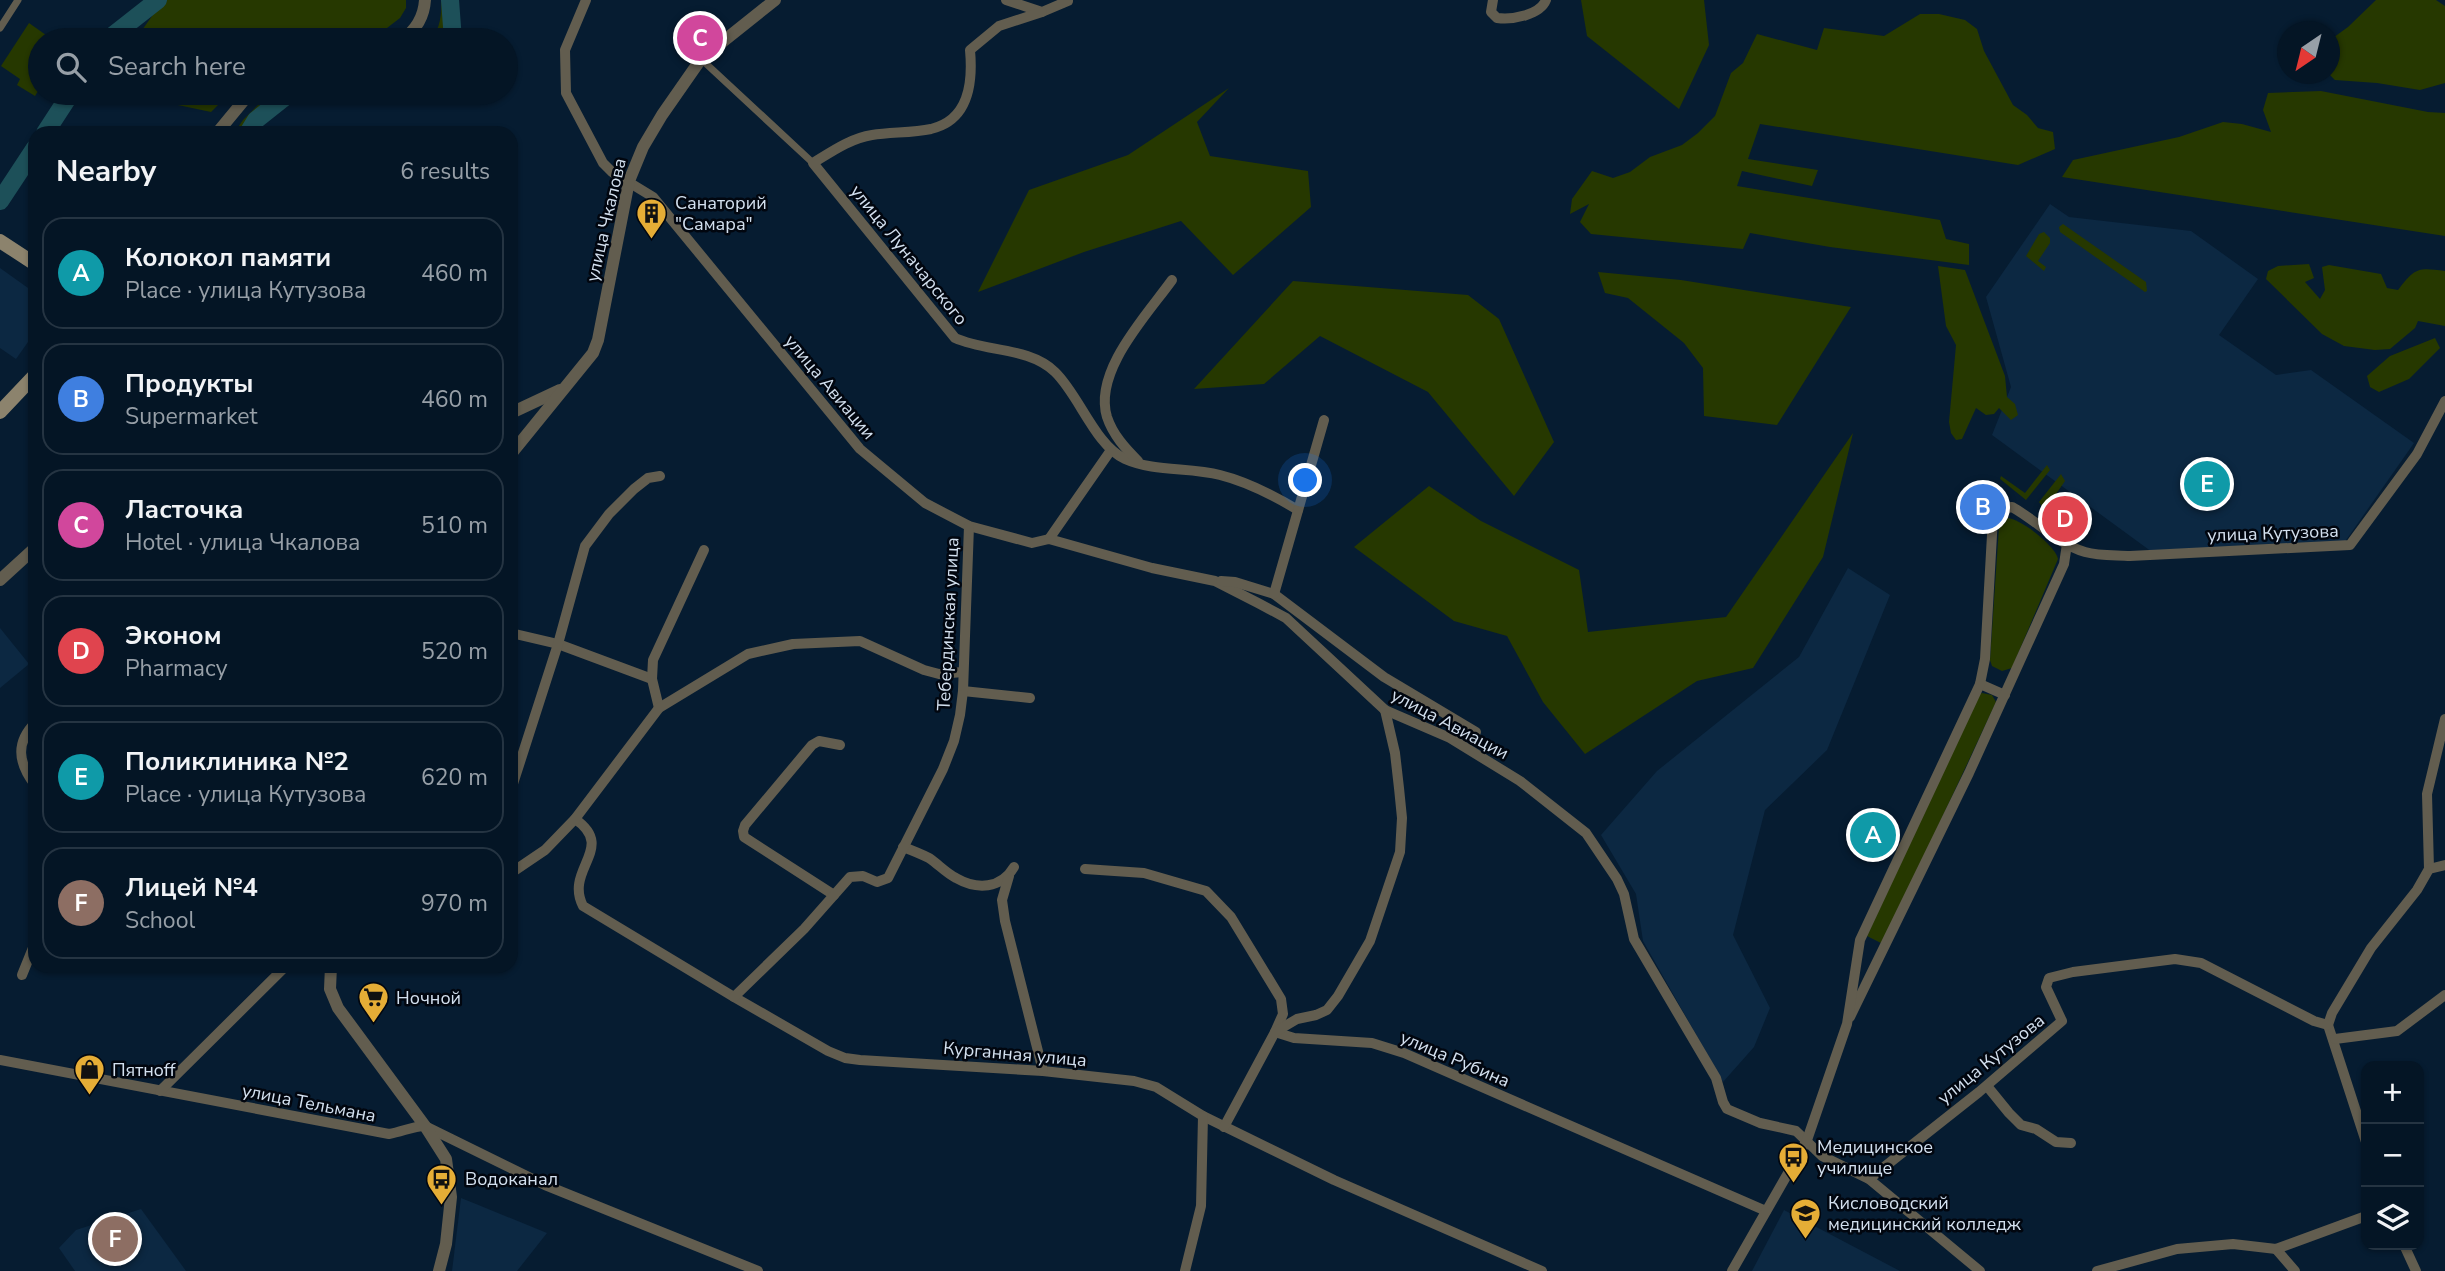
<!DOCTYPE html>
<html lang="en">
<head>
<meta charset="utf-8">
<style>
  :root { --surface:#041525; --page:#122232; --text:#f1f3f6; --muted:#979fa7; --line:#253442; --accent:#e5ad36 }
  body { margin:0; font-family:"Nunito Sans",sans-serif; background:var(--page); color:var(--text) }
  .controls { position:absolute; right:21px; bottom:21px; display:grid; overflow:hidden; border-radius:14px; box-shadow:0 2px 5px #0004 }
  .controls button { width:63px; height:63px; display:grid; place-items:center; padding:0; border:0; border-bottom:2px solid var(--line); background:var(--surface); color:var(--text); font:35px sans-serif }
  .compass { position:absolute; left:2277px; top:21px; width:63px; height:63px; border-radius:50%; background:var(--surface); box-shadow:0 2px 5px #0004; rotate:215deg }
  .you { position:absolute; left:1306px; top:481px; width:24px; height:24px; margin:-18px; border:5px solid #fff; border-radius:50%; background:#1a73e8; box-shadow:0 0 0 10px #1a73e833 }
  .badge { display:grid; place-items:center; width:46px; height:46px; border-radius:50%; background:var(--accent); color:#fff; font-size:23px; font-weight:700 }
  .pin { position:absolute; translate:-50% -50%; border:4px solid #fff; box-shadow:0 2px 7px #0006 }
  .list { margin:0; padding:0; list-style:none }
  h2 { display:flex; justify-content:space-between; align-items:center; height:91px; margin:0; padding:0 28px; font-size:30px }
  h2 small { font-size:23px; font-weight:400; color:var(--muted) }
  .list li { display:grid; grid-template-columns:46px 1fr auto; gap:21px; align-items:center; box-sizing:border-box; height:112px; margin:0 14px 14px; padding:0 14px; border:2px solid var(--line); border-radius:21px }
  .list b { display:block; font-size:26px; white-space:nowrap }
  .list p { margin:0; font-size:23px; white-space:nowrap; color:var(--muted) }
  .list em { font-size:23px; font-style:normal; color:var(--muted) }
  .icon { flex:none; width:38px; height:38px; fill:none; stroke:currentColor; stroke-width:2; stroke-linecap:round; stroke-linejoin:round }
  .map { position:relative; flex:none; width:2445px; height:1271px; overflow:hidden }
  .search { position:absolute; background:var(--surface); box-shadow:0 2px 5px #0004; left:28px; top:28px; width:490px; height:77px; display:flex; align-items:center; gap:18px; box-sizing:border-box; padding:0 24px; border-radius:38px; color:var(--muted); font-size:26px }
  .panel { position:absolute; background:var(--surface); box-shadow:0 2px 5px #0004; left:28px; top:126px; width:490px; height:847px; border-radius:21px }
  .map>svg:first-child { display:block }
  .built { fill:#0c2842 }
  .green { fill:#263800 }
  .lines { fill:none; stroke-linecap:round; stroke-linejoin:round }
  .river { stroke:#1d5059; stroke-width:18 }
  .pedestrian { stroke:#625d4f; stroke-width:7 }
  .minor { stroke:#625d4f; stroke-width:10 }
  .tertiary { stroke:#625d4f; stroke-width:12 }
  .secondary { stroke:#8c836d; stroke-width:14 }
  .labels { text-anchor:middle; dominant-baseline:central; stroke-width:5; stroke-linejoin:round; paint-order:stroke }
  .poi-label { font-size:18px; fill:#d3e0ef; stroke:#01060f; text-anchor:start }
  .street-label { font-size:18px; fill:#d3e0ef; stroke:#01060f }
</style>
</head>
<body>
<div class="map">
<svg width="2445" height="1271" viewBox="0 0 2445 1271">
  <rect width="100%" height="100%" fill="#061c31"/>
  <g class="built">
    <path d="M 2050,204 L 2069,217 L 2191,231 L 2258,279 L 2219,335 L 2276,375 L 2311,370 L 2414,443 L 2344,543 L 2152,552 L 1992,435 L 2011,387 L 1986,297 Z"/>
    <path d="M 0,268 L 35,293 L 35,332 L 16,359 L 0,348 Z"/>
    <path d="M 1848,568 L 1890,595 L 1827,750 L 1765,810 L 1733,935 L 1770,1008 L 1754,1047 L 1723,1082 L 1643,941 L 1636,894 L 1601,835 L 1657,771 L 1799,657 Z"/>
    <path d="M 0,628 L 29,664 L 0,688 Z"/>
    <path d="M 461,1198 L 476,1204 L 547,1233 L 517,1271 L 452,1271 Z"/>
    <path d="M 141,1209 L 186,1271 L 75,1271 L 59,1248 L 76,1230 Z"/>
    <path d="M 1784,1210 L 1900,1271 L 1752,1271 Z"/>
  </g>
  <g class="green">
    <path d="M 167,0 L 406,0 L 406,8 L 400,18 L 387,28 L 311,40 L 135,40 L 157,9 Z"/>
    <path d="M 441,0 L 445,0 L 448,40 L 431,40 C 440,29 442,14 441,0 Z"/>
    <path d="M 1581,0 L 1704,0 L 1709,45 L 1679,109 L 1587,36 Z"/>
    <path d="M 2376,0 L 2436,0 L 2445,6 L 2445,83 L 2420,90 L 2377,83 L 2335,80 L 2329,74 L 2330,40 L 2348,27 Z"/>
    <path d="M 1920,14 L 1939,14 L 1965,20 L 1977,29 L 1984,51 L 2013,105 L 2027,115 L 2038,128 L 2053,132 L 2055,149 L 2018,165 L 1760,124 L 1748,159 L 1818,170 L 1812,186 L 1742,171 L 1737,186 L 1940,220 L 1946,239 L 1969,244 L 1969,265 L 1830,247 L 1750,233 L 1743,249 L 1591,234 L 1580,222 L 1589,204 L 1570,214 L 1572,199 L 1592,171 L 1613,178 L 1630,172 L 1650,157 L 1682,145 L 1698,133 L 1715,116 L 1731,73 L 1743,63 L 1757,34 L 1817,50 L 1824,28 L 1884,36 Z"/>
    <path d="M 29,23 L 53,40 L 40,40 L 40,88 L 35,96 L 17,85 L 20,79 L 1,66 Z"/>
    <path d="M 1229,88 L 1197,122 L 1210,156 L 1308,171 L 1311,207 L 1233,275 L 1181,221 L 1084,252 L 978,292 L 1029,190 L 1128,155 Z"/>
    <path d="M 2321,91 L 2428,112 L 2445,113 L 2445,236 L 2062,177 L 2073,160 L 2179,137 L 2223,122 L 2242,124 L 2271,132 L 2263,110 L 2268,93 Z"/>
    <path d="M 144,93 L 230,93 L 211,112 L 159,101 Z"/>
    <path d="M 270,93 L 285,93 L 253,119 L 244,133 L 234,133 L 243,120 Z"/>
    <path d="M 2063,224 L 2146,282 L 2147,291 L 2145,292 L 2060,232 L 2059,227 Z"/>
    <path d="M 2044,232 L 2050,238 L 2050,243 L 2038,261 L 2046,267 L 2044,271 L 2026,256 L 2039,234 Z"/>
    <path d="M 2309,264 L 2314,278 L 2305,282 L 2320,299 L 2325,290 L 2322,267 L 2329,265 L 2381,274 L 2387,288 L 2398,290 C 2415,268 2417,267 2445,271 L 2445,326 L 2418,321 L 2415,328 L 2390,349 L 2375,350 L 2344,346 L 2322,334 L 2266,279 L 2268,271 L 2278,266 Z"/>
    <path d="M 1938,266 L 1965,270 L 2005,376 L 2007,397 L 2015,404 L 2018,415 L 2011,420 L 1999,408 L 1994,414 L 1986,415 L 1976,408 L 1962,439 L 1956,440 L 1951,433 L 1949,422 L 1956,345 L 1946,326 Z"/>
    <path d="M 1598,272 L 1681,280 L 1851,307 L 1777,425 L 1704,416 L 1703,368 L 1684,343 L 1628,298 L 1605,293 Z"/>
    <path d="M 1293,281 L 1468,295 L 1499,319 L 1554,442 L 1514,496 L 1428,392 L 1320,336 L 1264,384 L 1194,389 Z"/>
    <path d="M 2435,338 L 2440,348 L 2409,379 L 2379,392 L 2370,387 L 2367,376 L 2390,356 Z"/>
    <path d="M 1853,433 L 1823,557 L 1753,668 L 1697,681 L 1585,754 L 1543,702 L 1507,636 L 1454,621 L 1354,547 L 1429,486 L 1481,521 L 1579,570 L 1588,632 L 1726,617 Z"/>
    <path d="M 2047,465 L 2050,470 L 2026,500 L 2000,479 L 2001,476 L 2025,493 Z"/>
    <path d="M 2061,474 L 2065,481 L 2047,507 L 2043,508 L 2039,502 Z"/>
    <path d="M 2006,518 C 2019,517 2056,546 2058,559 L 2012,668 L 2002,671 L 1992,666 L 1990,660 L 1999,527 Z"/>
    <path d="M 1982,693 L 1992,695 L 1996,702 L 1883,944 L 1867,936 L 1979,694 Z"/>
  </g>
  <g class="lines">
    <g class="river">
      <path d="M 450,0 L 453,40"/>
      <path d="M 107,40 L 158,0"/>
      <path d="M 45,133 L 71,93"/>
      <path d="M 248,133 L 256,120 L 290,93"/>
      <path d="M 0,201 L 35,148"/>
    </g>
    <g class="pedestrian">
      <path d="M 0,28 L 18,0"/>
      <path d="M 701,59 L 813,163"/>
    </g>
    <g class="minor">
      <path d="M 586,0 L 565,50 L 566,93 L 603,163 L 612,172 L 653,197 L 860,449 L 925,503 L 969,526 L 1032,543 L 1049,539 L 1152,568 L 1215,581 L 1258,603 L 1286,618 L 1385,710 L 1450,738 L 1520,781 L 1586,833 L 1617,879 L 1624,894 L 1634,939 L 1716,1078 L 1723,1102 L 1727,1109 L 1760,1123 L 1796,1131 L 1822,1156 L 1869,1179 L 1980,1271"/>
      <path d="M 1006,0 L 1042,12 L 1068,1"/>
      <path d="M 1493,0 L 1491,12 L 1497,18 C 1513,20 1540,15 1546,0"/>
      <path d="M 1042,12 L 999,26 L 970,50 C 973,83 969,120 931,129 C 912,133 891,132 872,135 C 851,138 831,152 813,163 L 955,338 C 986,352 1029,347 1055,372 C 1079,395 1095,445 1125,459 C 1154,472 1190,467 1220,475 C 1248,482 1273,495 1298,510"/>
      <path d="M 1138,461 C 1125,448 1113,435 1107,417 C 1093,371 1147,315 1172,280"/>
      <path d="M 1049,539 L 1111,450"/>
      <path d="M 1221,581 L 1235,582 L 1274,594 L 1384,677 L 1476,732"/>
      <path d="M 1274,594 L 1324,420"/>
      <path d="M 511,633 L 558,644 L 652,679"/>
      <path d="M 1980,684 L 2005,695"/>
      <path d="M 963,691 L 1030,698"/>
      <path d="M 659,708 L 652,679 L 653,660 L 704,550"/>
      <path d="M 35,723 C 15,743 18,763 35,785"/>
      <path d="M 511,790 L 558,644 L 585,546 L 609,514 L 634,489 L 648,478 L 660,476"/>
      <path d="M 575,819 C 617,848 564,869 583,906 L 734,997 L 828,1051 L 845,1058 L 860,1060 L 1043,1071 L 1134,1081 L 1156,1087 L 1203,1116 L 1334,1180 L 1542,1271"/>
      <path d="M 903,847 C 911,850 921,854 929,858 C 938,864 946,873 956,878 C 977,890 1001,889 1014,867"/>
      <path d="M 1085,869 L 1144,873 L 1206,891 L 1231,917 L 1281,999 L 1283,1014 L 1275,1032 L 1294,1038 L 1372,1043 L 1404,1053 L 1766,1211"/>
      <path d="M 2429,869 L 2427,794 L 2445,719"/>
      <path d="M 511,873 L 545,850 L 575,819 L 659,708 L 748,654 L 793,644 L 860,641 L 924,670 L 939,674 L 963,672"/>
      <path d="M 1009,876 L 1002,900 L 1005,921 L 1043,1071"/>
      <path d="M 834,895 L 744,837 L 743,831 L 745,825 L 812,745 L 819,741 L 840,745"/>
      <path d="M 22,975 L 35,943"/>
      <path d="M 734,997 L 804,929 L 850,877 L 863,876 L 877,882 L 888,878 L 943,769 L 954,741 L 960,715 L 963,691 L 969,526"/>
      <path d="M 1850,1017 L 1969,773 L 2064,564 L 2067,544"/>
      <path d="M 2328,1025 L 2332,1013 L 2371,948 L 2417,890 L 2429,869 L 2445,865"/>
      <path d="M 2328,1025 L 2366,1142"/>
      <path d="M 2335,1039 L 2397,1031 L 2445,995"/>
      <path d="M 0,1060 L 389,1134 C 402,1132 413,1126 425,1126 L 545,1185 L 758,1271"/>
      <path d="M 1987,1086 L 2009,1113 L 2021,1125 L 2036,1129 L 2056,1142 L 2071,1143"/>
      <path d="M 160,1091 L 286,966"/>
      <path d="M 1224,1127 L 1275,1032 L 1297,1019 L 1316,1015 L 1327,1010 L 1338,996 L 1370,941 L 1400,852 L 1402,818 L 1399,788 L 1395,753 L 1385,710"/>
      <path d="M 1869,1179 L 1979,1092 L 2062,1021 L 2046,987 L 2049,978 L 2073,972 L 2175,959 L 2201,963 L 2314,1021 L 2328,1025"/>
      <path d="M 2404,1245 L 2416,1271"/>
      <path d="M 2276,1249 L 2295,1271"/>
      <path d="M 1185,1271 L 1201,1206 L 1203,1116"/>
      <path d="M 1732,1271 L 1807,1140 L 1847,1024 L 1860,940 L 1980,684 L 1985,659 L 1993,517 L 2002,509 L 2012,507 C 2036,520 2058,544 2085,552 C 2099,556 2115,555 2130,556 L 2350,545 L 2417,454 L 2445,401"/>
      <path d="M 2097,1271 L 2177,1249 L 2233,1244 L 2276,1249 L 2366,1216"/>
    </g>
    <g class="tertiary">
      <path d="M 402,40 C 416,30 424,17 425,0"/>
      <path d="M 217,133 L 250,93"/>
      <path d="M 511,413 L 560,390"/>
      <path d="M 511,454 L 593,353 L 598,340 L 629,181 L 643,147 L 662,115 L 701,59 L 775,0"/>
      <path d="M 0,580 L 35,548"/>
      <path d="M 331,966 L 330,989 L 338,1008 L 425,1126 L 446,1159 L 451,1197 L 446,1244 L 439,1271"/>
    </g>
    <g class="secondary">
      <path d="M 0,241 L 35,264"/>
      <path d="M 0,412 L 35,375"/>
    </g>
  </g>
  <defs>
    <symbol id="building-pin" viewBox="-11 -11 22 30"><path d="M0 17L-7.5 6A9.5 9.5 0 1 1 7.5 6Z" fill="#e5ad36" stroke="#01060f"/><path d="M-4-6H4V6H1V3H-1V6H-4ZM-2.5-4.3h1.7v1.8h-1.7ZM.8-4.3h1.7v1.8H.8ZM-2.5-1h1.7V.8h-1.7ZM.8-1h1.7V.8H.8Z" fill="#111"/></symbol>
    <symbol id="supermarket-pin" viewBox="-11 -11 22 30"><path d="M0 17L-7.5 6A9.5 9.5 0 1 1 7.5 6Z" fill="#e5ad36" stroke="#01060f"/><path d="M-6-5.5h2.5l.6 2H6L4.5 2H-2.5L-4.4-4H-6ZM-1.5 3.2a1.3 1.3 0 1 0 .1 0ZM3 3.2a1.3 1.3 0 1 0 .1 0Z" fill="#111"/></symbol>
    <symbol id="shop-pin" viewBox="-11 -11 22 30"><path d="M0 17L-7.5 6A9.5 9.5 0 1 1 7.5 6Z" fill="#e5ad36" stroke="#01060f"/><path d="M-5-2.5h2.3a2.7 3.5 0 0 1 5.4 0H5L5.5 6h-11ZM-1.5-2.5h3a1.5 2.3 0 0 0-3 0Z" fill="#111"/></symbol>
    <symbol id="bus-pin" viewBox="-11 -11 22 30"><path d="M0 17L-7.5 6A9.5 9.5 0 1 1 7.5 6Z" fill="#e5ad36" stroke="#01060f"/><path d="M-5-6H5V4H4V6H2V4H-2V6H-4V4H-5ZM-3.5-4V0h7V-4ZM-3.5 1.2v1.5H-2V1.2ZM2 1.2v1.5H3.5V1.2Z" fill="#111"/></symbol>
    <symbol id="university-pin" viewBox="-11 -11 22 30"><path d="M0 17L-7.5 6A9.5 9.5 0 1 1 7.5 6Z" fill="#e5ad36" stroke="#01060f"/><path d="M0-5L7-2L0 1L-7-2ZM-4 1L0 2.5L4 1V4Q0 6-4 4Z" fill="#111"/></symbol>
  </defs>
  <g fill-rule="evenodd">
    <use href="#building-pin" x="634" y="196" width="35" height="47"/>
    <use href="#supermarket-pin" x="356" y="980" width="35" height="47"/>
    <use href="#shop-pin" x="72" y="1052" width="35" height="47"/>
    <use href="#bus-pin" x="1776" y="1140" width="35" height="47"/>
    <use href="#bus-pin" x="424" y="1162" width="35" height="47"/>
    <use href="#university-pin" x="1788" y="1196" width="35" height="47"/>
  </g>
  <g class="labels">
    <g class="poi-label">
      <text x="675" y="203">Санаторий<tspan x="675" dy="21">"Самара"</tspan></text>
      <text x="396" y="998">Ночной</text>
      <text x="112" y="1070">Пятнoff</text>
      <text x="1817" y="1147">Медицинское<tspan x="1817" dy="21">училище</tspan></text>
      <text x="465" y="1179">Водоканал</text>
      <text x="1828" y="1203">Кисловодский<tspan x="1828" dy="21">медицинский колледж</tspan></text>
    </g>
    <g class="street-label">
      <text transform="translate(606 220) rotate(-77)">улица Чкалова</text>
      <text transform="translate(909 255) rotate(51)">улица Луначарского</text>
      <text transform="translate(830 387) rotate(50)">улица Авиации</text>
      <text transform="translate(2273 533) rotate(-2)">улица Кутузова</text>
      <text transform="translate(948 624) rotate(-87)">Тебердинская улица</text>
      <text transform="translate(1450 724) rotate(28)">улица Авиации</text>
      <text transform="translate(1015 1054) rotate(5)">Курганная улица</text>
      <text transform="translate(1455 1059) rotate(23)">улица Рубина</text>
      <text transform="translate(1991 1059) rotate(-39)">улица Кутузова</text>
      <text transform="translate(309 1103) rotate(11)">улица Тельмана</text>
    </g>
  </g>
</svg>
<div class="controls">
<button>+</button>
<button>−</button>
<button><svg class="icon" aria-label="layers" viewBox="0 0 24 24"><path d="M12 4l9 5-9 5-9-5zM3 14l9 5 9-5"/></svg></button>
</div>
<svg class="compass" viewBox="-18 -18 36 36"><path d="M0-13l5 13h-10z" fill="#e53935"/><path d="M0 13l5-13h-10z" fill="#979fa7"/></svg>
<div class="you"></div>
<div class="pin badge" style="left:1873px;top:835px;background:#0f9aa8">A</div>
<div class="pin badge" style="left:1983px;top:507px;background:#3f7fe0">B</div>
<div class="pin badge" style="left:700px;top:38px;background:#d1479c">C</div>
<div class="pin badge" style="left:2065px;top:519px;background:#e0444e">D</div>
<div class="pin badge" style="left:2207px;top:484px;background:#0f9aa8">E</div>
<div class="pin badge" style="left:115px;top:1239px;background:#8d6e63">F</div>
<div class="search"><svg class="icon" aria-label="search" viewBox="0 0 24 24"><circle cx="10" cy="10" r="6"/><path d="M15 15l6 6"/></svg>Search here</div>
<section class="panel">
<h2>Nearby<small>6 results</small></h2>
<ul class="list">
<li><span class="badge" style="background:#0f9aa8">A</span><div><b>Колокол памяти</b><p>Place · улица Кутузова</p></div><em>460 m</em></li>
<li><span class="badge" style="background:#3f7fe0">B</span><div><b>Продукты</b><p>Supermarket</p></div><em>460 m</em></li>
<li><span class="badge" style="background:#d1479c">C</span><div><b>Ласточка</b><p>Hotel · улица Чкалова</p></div><em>510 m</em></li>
<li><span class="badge" style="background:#e0444e">D</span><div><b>Эконом</b><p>Pharmacy</p></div><em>520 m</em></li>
<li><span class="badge" style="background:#0f9aa8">E</span><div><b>Поликлиника №2</b><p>Place · улица Кутузова</p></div><em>620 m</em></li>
<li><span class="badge" style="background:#8d6e63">F</span><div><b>Лицей №4</b><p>School</p></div><em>970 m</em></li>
</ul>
</section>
</div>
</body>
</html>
